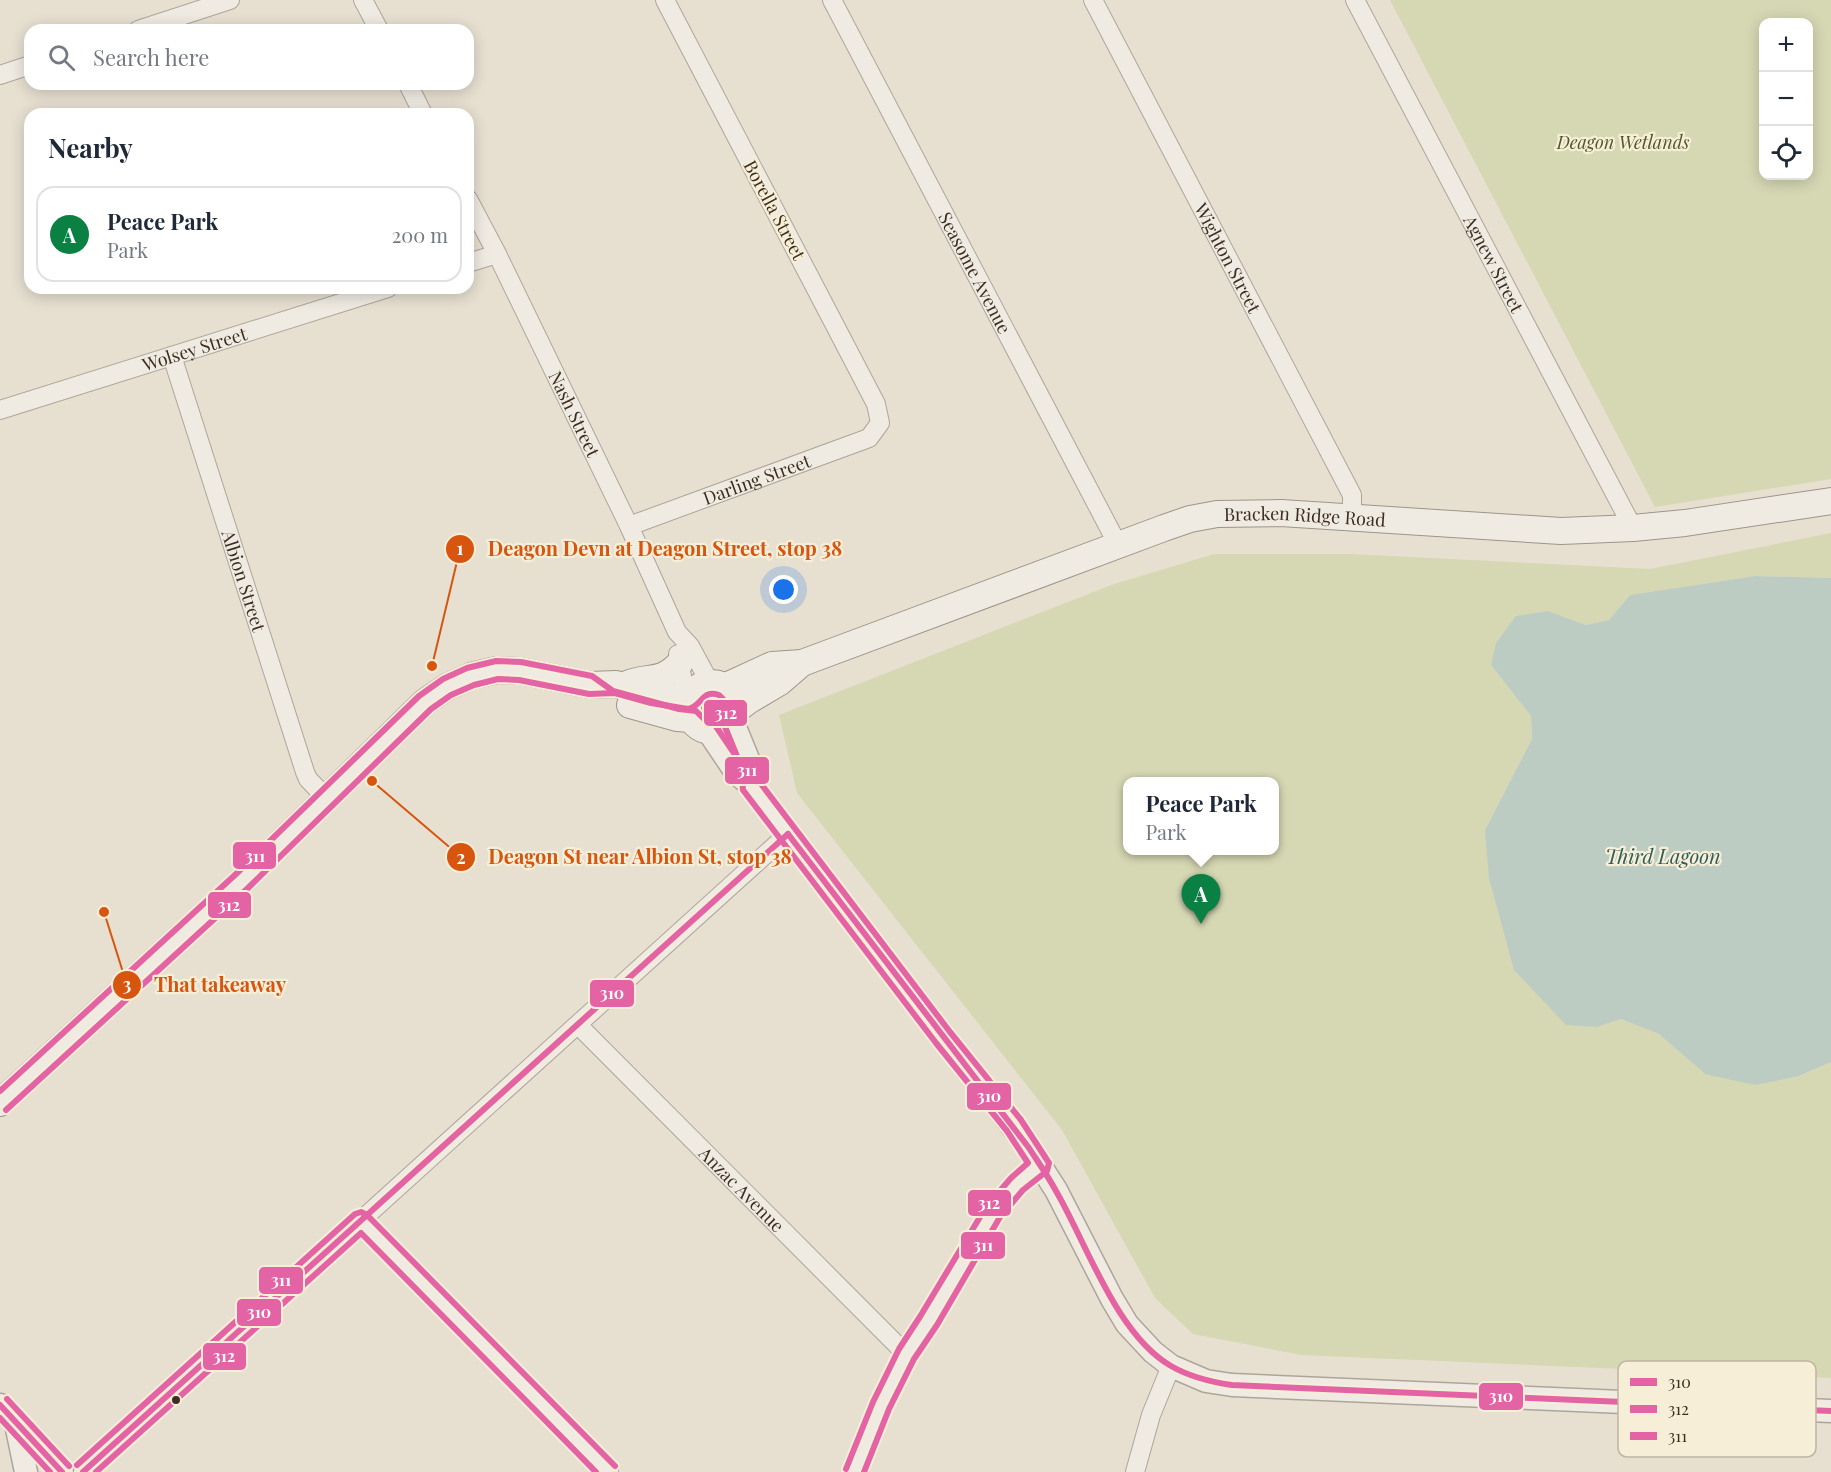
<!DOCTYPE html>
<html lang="en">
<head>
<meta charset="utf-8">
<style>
  :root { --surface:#fff; --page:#f6f6f7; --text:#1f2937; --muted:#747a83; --line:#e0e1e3; --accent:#0b8043 }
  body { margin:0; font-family:"Playfair Display",serif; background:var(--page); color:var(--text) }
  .controls { position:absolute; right:18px; top:18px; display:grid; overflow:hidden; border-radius:12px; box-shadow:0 3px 15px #0003 }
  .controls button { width:54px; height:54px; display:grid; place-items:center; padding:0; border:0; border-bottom:2px solid var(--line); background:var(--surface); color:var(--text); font:30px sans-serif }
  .you { position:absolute; left:784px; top:590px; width:21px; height:21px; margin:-15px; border:4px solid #fff; border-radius:50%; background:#1a73e8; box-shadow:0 0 0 9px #1a73e833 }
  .badge { display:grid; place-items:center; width:39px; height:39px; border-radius:50%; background:var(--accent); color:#fff; font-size:20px; font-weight:700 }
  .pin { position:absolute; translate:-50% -50px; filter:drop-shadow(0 2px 3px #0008) }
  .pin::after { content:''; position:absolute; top:32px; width:21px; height:18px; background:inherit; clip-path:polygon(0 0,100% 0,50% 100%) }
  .popup { position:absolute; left:1123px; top:777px; width:156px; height:78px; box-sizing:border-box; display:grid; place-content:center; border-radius:12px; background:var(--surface); filter:drop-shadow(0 2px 4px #0005); font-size:20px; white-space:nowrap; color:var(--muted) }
  .popup b { font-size:22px; color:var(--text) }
  .popup::after { content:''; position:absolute; left:50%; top:100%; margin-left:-12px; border:12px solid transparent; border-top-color:var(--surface) }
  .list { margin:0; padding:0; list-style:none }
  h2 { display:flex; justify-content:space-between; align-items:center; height:78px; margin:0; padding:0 24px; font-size:26px }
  h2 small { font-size:20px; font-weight:400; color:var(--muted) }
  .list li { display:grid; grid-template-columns:39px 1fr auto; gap:18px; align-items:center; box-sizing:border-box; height:96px; margin:0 12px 12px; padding:0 12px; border:2px solid var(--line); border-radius:18px }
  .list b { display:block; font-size:22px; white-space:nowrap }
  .list p { margin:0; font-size:20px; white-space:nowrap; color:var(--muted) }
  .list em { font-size:20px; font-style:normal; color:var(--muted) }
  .icon { flex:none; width:33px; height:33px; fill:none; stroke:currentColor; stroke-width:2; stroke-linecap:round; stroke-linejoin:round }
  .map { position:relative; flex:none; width:1831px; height:1472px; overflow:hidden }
  .search { position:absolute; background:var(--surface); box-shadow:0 3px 15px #0003; left:24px; top:24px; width:450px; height:66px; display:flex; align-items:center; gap:15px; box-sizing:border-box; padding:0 21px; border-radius:18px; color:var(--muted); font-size:22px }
  .panel { position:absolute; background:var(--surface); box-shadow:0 3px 15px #0003; left:24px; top:108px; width:450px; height:186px; border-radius:18px }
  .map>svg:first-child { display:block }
  .green { fill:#d6d7b3; fill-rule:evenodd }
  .water { fill:#bcccc2 }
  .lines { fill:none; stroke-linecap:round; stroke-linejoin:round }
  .minor-casing { stroke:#ada599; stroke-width:20 }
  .tertiary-casing { stroke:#ada599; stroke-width:25 }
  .secondary-casing { stroke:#9c958a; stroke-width:28 }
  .minor { stroke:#efebe3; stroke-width:18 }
  .tertiary { stroke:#efebe3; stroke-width:22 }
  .secondary { stroke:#efebe3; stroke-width:26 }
  .bus-1-casing { stroke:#f7eed8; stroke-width:10 }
  .bus-2-casing { stroke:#f7eed8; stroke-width:10 }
  .bus-3-casing { stroke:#f7eed8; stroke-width:10 }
  .bus-1 { stroke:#e463a4; stroke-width:6 }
  .bus-2 { stroke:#e463a4; stroke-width:6 }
  .bus-3 { stroke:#e463a4; stroke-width:6 }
  .bus-dot { fill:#3d2e20; stroke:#f7eed8; stroke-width:2 }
  .labels { text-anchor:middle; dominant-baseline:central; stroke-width:4.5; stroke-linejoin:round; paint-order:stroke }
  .park-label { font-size:18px; font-style:italic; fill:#4d5a26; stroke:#f7eed8 }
  .street-label { font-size:18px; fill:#3d2e20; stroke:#f7eed8 }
  .water-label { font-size:20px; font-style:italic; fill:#2f5d5a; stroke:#f7eed8 }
  .key { fill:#f7eed8; stroke:#bfb4a1; stroke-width:1.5 }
  .key-label { font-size:16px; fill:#3d2e20 }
  .leader { fill:none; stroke:#d7550e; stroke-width:2 }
  .callout-dot { fill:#d7550e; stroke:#f7eed8; stroke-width:2 }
  .mark-label { font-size:18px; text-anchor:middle; font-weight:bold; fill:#fff }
  .callout-label { font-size:20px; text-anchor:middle; font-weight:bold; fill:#d7550e; stroke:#f7eed8; stroke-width:4.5; stroke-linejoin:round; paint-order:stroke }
  .line-badge { stroke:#f7eed8; stroke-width:2 }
  .badge-label { font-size:16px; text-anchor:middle; font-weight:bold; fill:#fff }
</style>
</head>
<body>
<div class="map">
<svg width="1831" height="1472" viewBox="0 0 1831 1472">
  <rect width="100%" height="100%" fill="#e7e0d1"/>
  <g class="green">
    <path d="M 1390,0 L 1831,0 L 1831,479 L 1655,507 ZM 1764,22 L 1808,22 L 1808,176 L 1764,176 Z"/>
    <path d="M 1831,533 L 1831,578 L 1755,576 L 1630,595 L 1609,620 L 1586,625 L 1548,611 L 1491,665 L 1531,716 L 1532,739 L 1485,830 L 1597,1027 L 1621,1019 L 1659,1034 L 1705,1074 L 1799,1076 L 1831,1062 L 1831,1378 L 1301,1355 L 1193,1334 L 1155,1298 L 1062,1130 L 797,793 L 779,715 L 1114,584 L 1214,554 L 1351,554 L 1650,569 ZM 1128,782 L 1274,782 L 1274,850 L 1128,850 Z"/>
  </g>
  <path class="water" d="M 1755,576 L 1831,578 L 1831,1062 L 1799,1076 L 1755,1085 L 1705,1074 L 1659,1034 L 1621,1019 L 1597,1027 L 1566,1025 L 1514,970 L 1489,878 L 1485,830 L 1532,739 L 1531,716 L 1491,665 L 1496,643 L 1516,616 L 1548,611 L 1586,625 L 1609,620 L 1630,595 Z"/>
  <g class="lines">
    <defs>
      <g id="minor">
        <path d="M 363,0 L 379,30"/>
        <path id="s1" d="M 832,0 L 1118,545"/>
        <path id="s2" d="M 1093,0 L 1352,495 L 1352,517"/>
        <path id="s3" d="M 1355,0 L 1633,528"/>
        <path d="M 138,30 L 230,0"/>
        <path d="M 0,75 L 30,65"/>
        <path d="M 408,84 L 423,114"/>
        <path id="s4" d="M 468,199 L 497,254 L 629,526 L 677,632 L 690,646 L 710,683"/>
        <path d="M 468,263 L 497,254"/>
        <path id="s5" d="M 172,356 L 305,772 L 308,779 L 327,799"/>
        <path id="s6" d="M 0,410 L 388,288"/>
        <path id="s7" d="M 629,526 L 869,438 L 880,423 L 876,404 L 665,0"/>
        <path d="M 678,654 L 683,682 L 690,697"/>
        <path id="s8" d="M 578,1025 L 906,1354"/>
        <path d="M 361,1221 L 609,1472"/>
        <path d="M 83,1472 L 788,834"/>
        <path d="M 854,1472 L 881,1405 L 906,1354 L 929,1320 L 993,1212 L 1017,1184 L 1040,1165"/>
        <path d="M 1135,1472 L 1151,1415 L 1171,1366"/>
      </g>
      <g id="tertiary">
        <path d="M 732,720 L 750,764 L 751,785"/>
        <path d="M 708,731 L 737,774 L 751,785 L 1029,1148 L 1056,1190 L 1112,1299 L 1127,1324 L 1153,1352 L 1171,1366 L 1206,1381 L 1232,1385 L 1831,1411"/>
        <path d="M 0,1405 L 62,1472"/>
        <path d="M 16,1424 L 26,1472"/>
      </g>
      <g id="secondary">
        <circle cx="712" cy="707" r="24"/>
        <path d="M 627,684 C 649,675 661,684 680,663"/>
        <path id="s9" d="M 724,687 L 772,665 L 802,663 L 1164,528 L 1190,519 L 1217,514 L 1281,513 L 1561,531 L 1633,528 L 1685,523 L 1831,501"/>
        <path d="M 630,705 L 677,718 L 691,719"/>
        <path d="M 736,710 L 748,701 L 780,682 L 802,663"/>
        <path d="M 0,1103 L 242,881 L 425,702 L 447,687 L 471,676 L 497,670 L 520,671 L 590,685 L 616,684 L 652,694 L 689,700"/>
      </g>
    </defs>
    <use href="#minor" class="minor-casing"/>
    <use href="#tertiary" class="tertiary-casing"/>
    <use href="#secondary" class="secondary-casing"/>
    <use href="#minor" class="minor"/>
    <use href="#tertiary" class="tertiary"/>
    <use href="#secondary" class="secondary"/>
    <defs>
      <g id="bus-1">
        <path d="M 788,834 L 1029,1148 C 1038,1162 1048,1176 1056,1191 C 1087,1244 1116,1334 1171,1366 C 1190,1377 1211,1382 1232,1385 L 1831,1411"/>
        <path d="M 0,1405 L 62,1472"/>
        <path d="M 83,1472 L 788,834"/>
      </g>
      <g id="bus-2">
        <path d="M 6,1110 L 248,888 L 431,709 L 451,695 L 474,685 L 498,679 L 519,680 L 589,694 L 615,693 L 651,703 L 688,709 C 703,706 701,689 719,695 L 726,702 L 727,708 L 723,722 L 741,766 L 743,790 L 936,1043 L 1007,1131 L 1028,1163 L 1011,1178 L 986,1207 L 921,1315 L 899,1349 L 873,1402 L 846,1469"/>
        <path d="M 0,1418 L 50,1472"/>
        <path d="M 96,1472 L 361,1233 L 596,1472"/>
      </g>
      <g id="bus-3">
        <path d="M 0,1091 L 236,874 L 419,696 L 443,679 L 467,668 L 496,661 L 521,662 L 592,676 L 613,691 L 679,709 L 696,711 L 706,721 L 715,725 L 744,768 L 758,780 L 950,1032 L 1021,1120 L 1049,1163 L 1047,1171 L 1023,1190 L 1000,1217 L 937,1325 L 914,1359 L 889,1409 L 864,1472"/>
        <path d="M 7,1399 L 69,1466"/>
        <path d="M 77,1465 L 355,1214 L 361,1212 L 367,1215 L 615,1466"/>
      </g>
    </defs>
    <use href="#bus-1" class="bus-1-casing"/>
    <use href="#bus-2" class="bus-2-casing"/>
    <use href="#bus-3" class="bus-3-casing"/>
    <use href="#bus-1" class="bus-1"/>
    <use href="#bus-2" class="bus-2"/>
    <use href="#bus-3" class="bus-3"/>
  </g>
  <circle class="bus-dot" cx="176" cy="1400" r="5"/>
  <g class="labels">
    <g class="park-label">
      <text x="1623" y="142">Deagon Wetlands</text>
    </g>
    <g class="street-label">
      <text transform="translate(775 210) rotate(62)">Borella Street</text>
      <text stroke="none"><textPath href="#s2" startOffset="291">Wighton Street</textPath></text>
      <text stroke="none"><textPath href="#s3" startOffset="298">Agnew Street</textPath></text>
      <text stroke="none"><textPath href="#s1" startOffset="308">Seasome Avenue</textPath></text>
      <text stroke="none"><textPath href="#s6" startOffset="204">Wolsey Street</textPath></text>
      <text stroke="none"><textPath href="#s4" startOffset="240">Nash Street</textPath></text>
      <text stroke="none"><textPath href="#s7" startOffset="136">Darling Street</textPath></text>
      <text stroke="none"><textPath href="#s9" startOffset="612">Bracken Ridge Road</textPath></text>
      <text stroke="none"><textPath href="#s5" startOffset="236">Albion Street</textPath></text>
      <text stroke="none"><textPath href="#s8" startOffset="232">Anzac Avenue</textPath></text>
    </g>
    <g class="water-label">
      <text x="1663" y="855">Third Lagoon</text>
    </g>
  </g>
  <rect x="1618" y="1361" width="198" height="96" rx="9" class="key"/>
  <rect x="1630" y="1378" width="27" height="8" fill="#e463a4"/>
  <rect x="1630" y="1405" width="27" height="8" fill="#e463a4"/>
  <rect x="1630" y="1432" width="27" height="8" fill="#e463a4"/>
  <g class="key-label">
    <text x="1668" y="1388">310</text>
    <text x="1668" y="1415">312</text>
    <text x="1668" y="1442">311</text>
  </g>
  <path class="leader" d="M432 666L460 549M372 781L461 857M104 912L127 985"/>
  <g class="callout-dot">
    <circle cx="432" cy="666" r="6"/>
    <circle cx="372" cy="781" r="6"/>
    <circle cx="104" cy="912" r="6"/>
    <circle cx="460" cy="549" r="15"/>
    <circle cx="461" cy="857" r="15"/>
    <circle cx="127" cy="985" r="15"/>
  </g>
  <g class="mark-label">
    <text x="460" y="555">1</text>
    <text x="461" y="864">2</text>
    <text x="127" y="991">3</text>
  </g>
  <g class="callout-label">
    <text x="665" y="556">Deagon Devn at Deagon Street, stop 38</text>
    <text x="640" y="864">Deagon St near Albion St, stop 38</text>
    <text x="220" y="992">That takeaway</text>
  </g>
  <g class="line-badge">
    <rect x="703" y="699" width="45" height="28" rx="6" fill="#e463a4"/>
    <rect x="724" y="756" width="46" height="29" rx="6" fill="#e463a4"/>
    <rect x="232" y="841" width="45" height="29" rx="6" fill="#e463a4"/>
    <rect x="207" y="891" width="45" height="28" rx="6" fill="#e463a4"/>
    <rect x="589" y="979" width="46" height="29" rx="6" fill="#e463a4"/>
    <rect x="966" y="1082" width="46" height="29" rx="6" fill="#e463a4"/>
    <rect x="967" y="1189" width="45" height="28" rx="6" fill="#e463a4"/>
    <rect x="960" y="1231" width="46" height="29" rx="6" fill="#e463a4"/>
    <rect x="258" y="1266" width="46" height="29" rx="6" fill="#e463a4"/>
    <rect x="236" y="1298" width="46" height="29" rx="6" fill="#e463a4"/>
    <rect x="202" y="1342" width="45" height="29" rx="6" fill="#e463a4"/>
    <rect x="1478" y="1382" width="46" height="29" rx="6" fill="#e463a4"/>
  </g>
  <g class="badge-label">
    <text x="726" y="719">312</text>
    <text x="747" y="776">311</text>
    <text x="255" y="862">311</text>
    <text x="229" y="911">312</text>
    <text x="612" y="999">310</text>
    <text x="989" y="1102">310</text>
    <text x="989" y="1209">312</text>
    <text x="983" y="1251">311</text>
    <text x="281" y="1286">311</text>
    <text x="259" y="1318">310</text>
    <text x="224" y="1362">312</text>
    <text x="1501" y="1402">310</text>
  </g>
</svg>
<div class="controls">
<button>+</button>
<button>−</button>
<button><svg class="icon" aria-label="locate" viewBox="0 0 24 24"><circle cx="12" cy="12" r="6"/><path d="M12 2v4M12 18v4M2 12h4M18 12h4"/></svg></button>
</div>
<div class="you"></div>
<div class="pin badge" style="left:1201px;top:924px">A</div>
<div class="popup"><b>Peace Park</b>Park</div>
<div class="search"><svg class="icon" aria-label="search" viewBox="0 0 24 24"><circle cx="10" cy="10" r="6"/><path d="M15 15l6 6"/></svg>Search here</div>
<section class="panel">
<h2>Nearby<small></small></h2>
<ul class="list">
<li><span class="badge">A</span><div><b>Peace Park</b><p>Park</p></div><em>200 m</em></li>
</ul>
</section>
</div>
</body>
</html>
